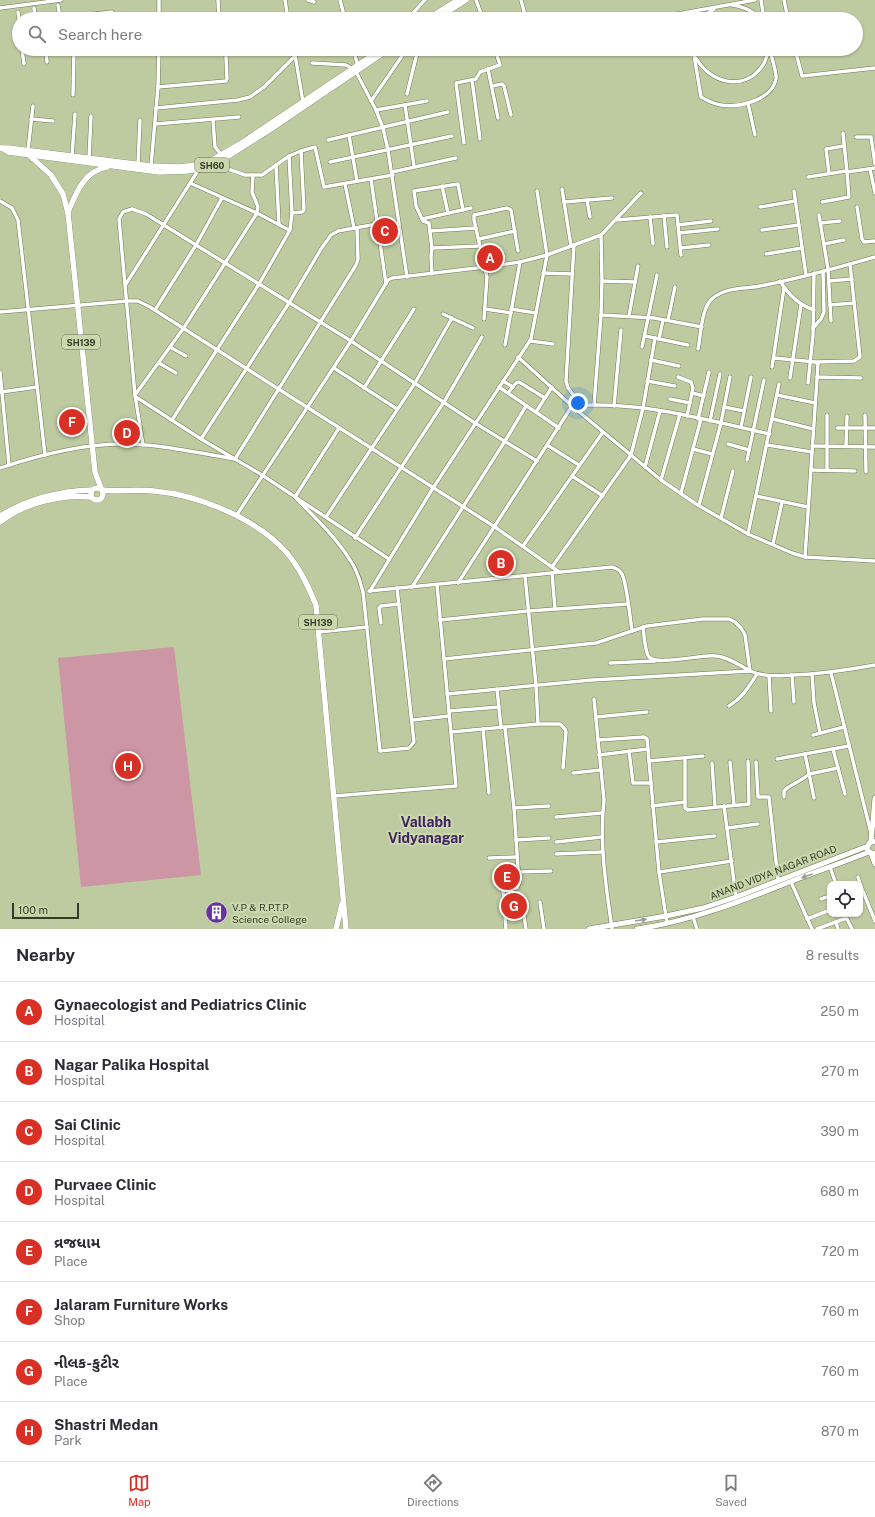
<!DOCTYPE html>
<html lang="en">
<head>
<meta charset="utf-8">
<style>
  :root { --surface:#fff; --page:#f7f7f7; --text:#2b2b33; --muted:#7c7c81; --line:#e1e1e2; --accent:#d93025 }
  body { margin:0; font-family:"Public Sans","Noto Sans Gujarati",sans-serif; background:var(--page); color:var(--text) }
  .controls { position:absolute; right:12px; bottom:12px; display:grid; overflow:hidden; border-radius:8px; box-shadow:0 1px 3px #0004 }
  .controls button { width:36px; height:36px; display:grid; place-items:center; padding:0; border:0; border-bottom:1px solid var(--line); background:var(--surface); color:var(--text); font:20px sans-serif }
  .scale { position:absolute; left:12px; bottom:10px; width:67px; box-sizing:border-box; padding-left:4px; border:2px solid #363b29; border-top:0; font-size:11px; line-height:14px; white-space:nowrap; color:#363b29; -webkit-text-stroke:3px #cbd8ad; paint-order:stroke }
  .you { position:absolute; left:578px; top:403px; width:14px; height:14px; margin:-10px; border:3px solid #fff; border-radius:50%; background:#1a73e8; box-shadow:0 0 0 6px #1a73e833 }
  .badge { display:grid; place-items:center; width:26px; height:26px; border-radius:50%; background:var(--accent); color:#fff; font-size:13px; font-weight:700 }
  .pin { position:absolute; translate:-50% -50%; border:2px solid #fff; box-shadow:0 1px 4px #0006 }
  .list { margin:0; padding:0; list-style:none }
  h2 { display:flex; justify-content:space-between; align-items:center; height:52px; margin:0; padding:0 16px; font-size:17px }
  h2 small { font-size:13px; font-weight:400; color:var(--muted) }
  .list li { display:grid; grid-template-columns:26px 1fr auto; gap:12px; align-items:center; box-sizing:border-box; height:60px; padding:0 16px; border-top:1px solid var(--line) }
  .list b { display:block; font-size:15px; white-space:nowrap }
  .list p { margin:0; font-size:13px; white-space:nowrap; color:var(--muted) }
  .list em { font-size:13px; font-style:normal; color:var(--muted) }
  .icon { flex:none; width:22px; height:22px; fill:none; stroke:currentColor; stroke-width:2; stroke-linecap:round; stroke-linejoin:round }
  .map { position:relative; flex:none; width:875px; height:929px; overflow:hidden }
  .search { position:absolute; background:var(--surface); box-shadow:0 1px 3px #0004; left:12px; right:12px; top:12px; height:44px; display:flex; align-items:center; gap:10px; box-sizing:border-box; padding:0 14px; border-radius:22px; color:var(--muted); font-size:15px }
  .sheet { height:532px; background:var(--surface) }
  nav { display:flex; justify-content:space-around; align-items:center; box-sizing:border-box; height:56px; border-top:1px solid var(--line); background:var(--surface); font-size:11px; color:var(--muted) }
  nav a { display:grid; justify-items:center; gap:2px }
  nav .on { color:var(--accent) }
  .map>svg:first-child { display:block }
  .green { fill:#cd96a5 }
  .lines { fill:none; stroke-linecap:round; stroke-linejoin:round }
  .street-casing { stroke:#6d7851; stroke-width:4.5 }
  .secondary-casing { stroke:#6d7851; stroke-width:6 }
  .primary-casing { stroke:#6d7851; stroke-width:6 }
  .street { stroke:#fff; stroke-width:3.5 }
  .secondary { stroke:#fff; stroke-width:5 }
  .primary { stroke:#fff; stroke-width:5.5 }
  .oneway { fill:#9a9d94 }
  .labels { text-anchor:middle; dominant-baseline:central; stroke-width:4; stroke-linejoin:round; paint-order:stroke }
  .shield { fill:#cbd8ad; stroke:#636a51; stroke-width:1 }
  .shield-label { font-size:9px; font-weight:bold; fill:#363b29 }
  .street-label { font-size:10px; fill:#363b29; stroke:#cbd8ad }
  .poi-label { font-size:10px; fill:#363b29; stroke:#cbd8ad; text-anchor:start }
  .district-label { font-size:14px; font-weight:bold; fill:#3e245e; stroke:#cbd8ad }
</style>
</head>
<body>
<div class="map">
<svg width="875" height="929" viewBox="0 0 875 929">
  <rect width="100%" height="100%" fill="#becba0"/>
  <path class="green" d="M 174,647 L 201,875 L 81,887 L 58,658 Z"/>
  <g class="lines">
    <defs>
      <g id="street">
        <path d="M 159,0 L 159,19"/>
        <path d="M 218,0 L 219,19"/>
        <path d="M 285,0 L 288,19"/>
        <path d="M 308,0 L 314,2"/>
        <path d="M 340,0 L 345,19"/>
        <path d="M 476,0 L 483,19"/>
        <path d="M 521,0 L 526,19"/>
        <path d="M 761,0 L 764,19"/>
        <path d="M 784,0 L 788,19"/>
        <path d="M 58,5 L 60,19"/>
        <path d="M 732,5 C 744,7 752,10 760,19"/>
        <path d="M 0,8 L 61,0"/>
        <path d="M 34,8 L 35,19"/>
        <path d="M 18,12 L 19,19"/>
        <path d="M 688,13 L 688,19"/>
        <path d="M 383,17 L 383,19"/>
        <path d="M 94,19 L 95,14 L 112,12"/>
        <path d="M 409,19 L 410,16 L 425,0"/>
        <path d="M 650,19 L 755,0"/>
        <path d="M 702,19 L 707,14 L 714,9"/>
        <path d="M 22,49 L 24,64"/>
        <path d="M 46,49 L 47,62"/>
        <path d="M 294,49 L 303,102"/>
        <path d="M 353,49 L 358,66"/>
        <path d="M 693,49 L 701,97 C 708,101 714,104 721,105 C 739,108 772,100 776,79 C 777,72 771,57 770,49"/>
        <path d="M 795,49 L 802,76 L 875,68"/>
        <path d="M 696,58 C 711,84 745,92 763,65 C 766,60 767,55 769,50"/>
        <path d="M 312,63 L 346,65 L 355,70 L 376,110 L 383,128 L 388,150 L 407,277"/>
        <path d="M 488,69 L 498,118"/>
        <path d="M 472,80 L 480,139"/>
        <path d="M 492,86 L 502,84 L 504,86 L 511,115"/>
        <path d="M 158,87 L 226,81 L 227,79 L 226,57"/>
        <path d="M 407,94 L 418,49"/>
        <path d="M 73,95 L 74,49"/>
        <path d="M 371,101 L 402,56"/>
        <path d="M 748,103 L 755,135"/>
        <path d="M 405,105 L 414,166"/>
        <path d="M 156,108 L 238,100 L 250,97 L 264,87 L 295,56"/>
        <path d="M 376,110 L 427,101"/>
        <path d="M 31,119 L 53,121"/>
        <path d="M 213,120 L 215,147 L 221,154"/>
        <path d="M 155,124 L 239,117"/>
        <path d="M 843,133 L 847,172 L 875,168"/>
        <path d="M 349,135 L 357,181"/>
        <path d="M 856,137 L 871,137 L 875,164"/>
        <path d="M 328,140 L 448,112"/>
        <path d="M 464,143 L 456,83 L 476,79 L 480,72 L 500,65 L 495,49"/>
        <path d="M 28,150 L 33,106"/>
        <path d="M 72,156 L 75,114"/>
        <path d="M 89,158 L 91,116"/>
        <path d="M 330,162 L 452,136"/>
        <path d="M 138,164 L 140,120"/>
        <path d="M 214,164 L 245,175 L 262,175 L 289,156 L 301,151 L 315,147 L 324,187 L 393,175"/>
        <path d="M 276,165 L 279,225"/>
        <path d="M 151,166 L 158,87 L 159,49"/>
        <path d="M 870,169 L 875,193"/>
        <path d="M 392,172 L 456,158"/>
        <path d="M 829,173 L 826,149 L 844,146"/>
        <path d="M 808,177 L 846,171"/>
        <path d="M 371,179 L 386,284"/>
        <path d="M 190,183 L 257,213 L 289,230"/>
        <path d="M 345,184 L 354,228"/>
        <path d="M 442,186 L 448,213"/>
        <path d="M 562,189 L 571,246"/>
        <path d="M 794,191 L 806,275"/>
        <path d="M 587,200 L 590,217"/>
        <path d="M 0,201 L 12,208 L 18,220 L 45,455"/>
        <path d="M 564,202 L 612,198"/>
        <path d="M 822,202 L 849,197 L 847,172"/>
        <path d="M 760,207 L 795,201"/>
        <path d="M 857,207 L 862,239 L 864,242 L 875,241"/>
        <path d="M 292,213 L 302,212 L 304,210 L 301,151"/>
        <path d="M 664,215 L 667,247"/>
        <path d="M 819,215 L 828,269 L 831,321"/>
        <path d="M 650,217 L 653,244"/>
        <path d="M 422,219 L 471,208"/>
        <path d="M 616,220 L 677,215 L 681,255"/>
        <path d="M 821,223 L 840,221"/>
        <path d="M 678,225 L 711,221"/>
        <path d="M 762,230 L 799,225"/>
        <path d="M 430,231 L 476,228"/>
        <path d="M 679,233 L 718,229"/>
        <path d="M 479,239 L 515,231"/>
        <path d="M 824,244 L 844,240"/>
        <path d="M 574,245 L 566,381 L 568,388 L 582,406"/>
        <path d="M 432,248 L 480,246"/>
        <path d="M 681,248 L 709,245"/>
        <path d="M 766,254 L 802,248"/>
        <path d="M 543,273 L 573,274"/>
        <path d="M 432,274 L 431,257 L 432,248 L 429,224 L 429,223 L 423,221 L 416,206 L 414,191 L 458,184 L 463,210"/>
        <path d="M 602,281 L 635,282"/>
        <path d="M 780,281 C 788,294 799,305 814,310"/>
        <path d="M 829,281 L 852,279"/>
        <path d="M 126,284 L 199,169"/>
        <path d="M 830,305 L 854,303"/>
        <path d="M 485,309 L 511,313"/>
        <path d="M 511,309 L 536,313"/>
        <path d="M 155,310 L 196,245 L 222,198"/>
        <path d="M 0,312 L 128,301 L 138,301 L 150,307 L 495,527 L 559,572"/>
        <path d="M 443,314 L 473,328"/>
        <path d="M 601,315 L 654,318 L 702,327"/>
        <path d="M 629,316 L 638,266"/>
        <path d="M 484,319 L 487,277 L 474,220 L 474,215 L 507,208 L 511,210 L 518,251"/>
        <path d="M 668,320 L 675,287"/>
        <path d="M 813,328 L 821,319 L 824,312 L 823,271"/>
        <path d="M 645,336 L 688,345"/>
        <path d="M 659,339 L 663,320"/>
        <path d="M 530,341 L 553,344"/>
        <path d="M 505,345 L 520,262"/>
        <path d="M 170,347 L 186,356"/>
        <path d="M 642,347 L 657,275"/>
        <path d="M 698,349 C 701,335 701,307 713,298 C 726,287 745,289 760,286 C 798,279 837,268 875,257"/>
        <path d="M 518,357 L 572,406 L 661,480 L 696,504 L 748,534 L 792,553 L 805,557 L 875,561"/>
        <path d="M 774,358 L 815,362 L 818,364 L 805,557"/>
        <path d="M 651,360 L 679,366"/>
        <path d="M 816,362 L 854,361 L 860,357 L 850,264"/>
        <path d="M 159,363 L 176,373"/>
        <path d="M 772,367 L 784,288"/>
        <path d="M 334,368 L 397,409"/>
        <path d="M 0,372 L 9,465"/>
        <path d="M 678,377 L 691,382 L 693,388 L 687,416"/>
        <path d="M 817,377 L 861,378"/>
        <path d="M 790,378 L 801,305"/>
        <path d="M 503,381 L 513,387"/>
        <path d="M 647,381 L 675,386"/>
        <path d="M 808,383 L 813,335 L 814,273"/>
        <path d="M 499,387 L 559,428"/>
        <path d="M 364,388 L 414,309"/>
        <path d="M 1,392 L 37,387"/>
        <path d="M 508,393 L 516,383 L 519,382 L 545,398"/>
        <path d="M 692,393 L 704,396"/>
        <path d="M 135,395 L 183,329 L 257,213 L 258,207 L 252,192 L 253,175"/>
        <path d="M 777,395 L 815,403"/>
        <path d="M 136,397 L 201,439 L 262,475 L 389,559"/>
        <path d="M 670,399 L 690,403"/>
        <path d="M 594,405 L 601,315 L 602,281 L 601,235"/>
        <path d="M 572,406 C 639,400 705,420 770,434"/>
        <path d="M 614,406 L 621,330"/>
        <path d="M 724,407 L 744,411"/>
        <path d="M 536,412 L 552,387"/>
        <path d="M 865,415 L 866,472"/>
        <path d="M 698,419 L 709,372"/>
        <path d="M 773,419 L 813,429"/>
        <path d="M 172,420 L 259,284 L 290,230 L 292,213 L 289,156"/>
        <path d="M 710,421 L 720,374"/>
        <path d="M 741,427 L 751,377"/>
        <path d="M 339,428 L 295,497 C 314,517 335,536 350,560 C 357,569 360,581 363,592 L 380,751 L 409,748 L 414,742 L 397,588"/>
        <path d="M 837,428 L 875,428"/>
        <path d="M 201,439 L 289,303 L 321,249 L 331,235 L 338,231 L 377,224"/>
        <path d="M 728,444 L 749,450"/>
        <path d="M 143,445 L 135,395 L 119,219 L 123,212 L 132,209 L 146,214 L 351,341 L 475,423 L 537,461"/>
        <path d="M 547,445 L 579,465"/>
        <path d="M 767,445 L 812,452"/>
        <path d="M 812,446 L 875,447"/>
        <path d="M 846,446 L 847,416"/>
        <path d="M 693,449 L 712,454"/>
        <path d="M 747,460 L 764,380"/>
        <path d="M 645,467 L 660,411"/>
        <path d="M 0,468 C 39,455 82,444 123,444 C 160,444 198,453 235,459 L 356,265 L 358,259 L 357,228"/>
        <path d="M 811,470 L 855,471"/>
        <path d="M 827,470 L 827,415"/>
        <path d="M 572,476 L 603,496"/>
        <path d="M 661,480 L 680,414"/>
        <path d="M 681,493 L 701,419"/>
        <path d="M 756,496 L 808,507"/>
        <path d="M 699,505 L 721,423 L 730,377"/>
        <path d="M 236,516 L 351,341 L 388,280 L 392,278 L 485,267 L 520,262 L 547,255 L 601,235 L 641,193"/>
        <path d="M 326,517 L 415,383 L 452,318"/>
        <path d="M 721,518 L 733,471"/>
        <path d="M 748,534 L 779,384"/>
        <path d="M 355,538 L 444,402 L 482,337"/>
        <path d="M 773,544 L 782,502"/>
        <path d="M 523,546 L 603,432"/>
        <path d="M 552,567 L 631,455 L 643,408 L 655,338"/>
        <path d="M 552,573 L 555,609"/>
        <path d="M 525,576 L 536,685 L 538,724"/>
        <path d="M 458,583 L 572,406"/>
        <path d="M 412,587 L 505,441 L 526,406"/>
        <path d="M 369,591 L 612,567 C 616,568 619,569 622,574 C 627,585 630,617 632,631"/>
        <path d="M 370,591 L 433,488 L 531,339 L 547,255 L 537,191"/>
        <path d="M 440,620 L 528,611 L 628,604"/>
        <path d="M 381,623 L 379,608 L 381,606 L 399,604"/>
        <path d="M 643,627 C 644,634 645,652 649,657 C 658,666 702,654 716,656 C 728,657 739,665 750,671"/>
        <path d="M 319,632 L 367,627"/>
        <path d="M 444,659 L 596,643 L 647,626 L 703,619 L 729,619 L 735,622 L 741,628 L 745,635 L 750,671 C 764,677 779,676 794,675 C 822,674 847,670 875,665"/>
        <path d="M 610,663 L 655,661"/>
        <path d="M 831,673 L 871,833"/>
        <path d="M 812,674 L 814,703 L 820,733"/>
        <path d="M 792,675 L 794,702"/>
        <path d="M 769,676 L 771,711"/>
        <path d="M 497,689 L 501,728"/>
        <path d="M 447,694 L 592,680 L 750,671"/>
        <path d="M 594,699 L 604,800 C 599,843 606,886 612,929"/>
        <path d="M 729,706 C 743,697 748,688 757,674"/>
        <path d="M 449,711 L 499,707"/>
        <path d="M 596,717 L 647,712"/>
        <path d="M 413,720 L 449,716"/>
        <path d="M 505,728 L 514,808 L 519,883 L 517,888 L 505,890 L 503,891 L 506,929"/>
        <path d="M 483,729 L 489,793"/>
        <path d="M 451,732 L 538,724 L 560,724 L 565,729 L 566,732 L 563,768"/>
        <path d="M 813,735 L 844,727"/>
        <path d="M 598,740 L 644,737 L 647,739 L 649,761"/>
        <path d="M 833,749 L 845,794"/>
        <path d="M 629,751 L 633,783 L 651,783"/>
        <path d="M 805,754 L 814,798"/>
        <path d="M 599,755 L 648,749"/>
        <path d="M 685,758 L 685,808 L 688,810 L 749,804 L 748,761"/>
        <path d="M 777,759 L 849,746"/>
        <path d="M 730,762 L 734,805"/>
        <path d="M 756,762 L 758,797 L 769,797 L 778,880"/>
        <path d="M 712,763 L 715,806"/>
        <path d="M 573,773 L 601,770"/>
        <path d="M 334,796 L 456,786 L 437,585"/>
        <path d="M 784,797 L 784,791 L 787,788 L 804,778 L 809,774 L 838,768"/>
        <path d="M 652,806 L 685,802"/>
        <path d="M 724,806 L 736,897"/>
        <path d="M 514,808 L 549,806"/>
        <path d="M 556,817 L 602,813"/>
        <path d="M 727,828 L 758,824"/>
        <path d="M 516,840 L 549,838"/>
        <path d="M 556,842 L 602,837"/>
        <path d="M 656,842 L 715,836"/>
        <path d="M 556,854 L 602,852"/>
        <path d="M 489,858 L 517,857"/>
        <path d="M 830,867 L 836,884"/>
        <path d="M 519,872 L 551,871"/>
        <path d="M 659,872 L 732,861"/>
        <path d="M 858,877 L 860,884"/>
        <path d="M 791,882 L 812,929"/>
        <path d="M 860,884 L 875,921"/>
        <path d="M 821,899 L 830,896"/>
        <path d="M 540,902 L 544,929"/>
        <path d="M 522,903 L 526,929"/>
        <path d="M 693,917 L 697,929"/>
        <path d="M 807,919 L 830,910"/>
        <path d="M 836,922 L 838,929"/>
        <path d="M 667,923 L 659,872 L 649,761 L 703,756"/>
        <path d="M 817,929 L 844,919 L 847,919 L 852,929"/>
      </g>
      <g id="secondary">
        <path d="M 875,841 L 869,843 L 867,849 L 869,852 L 875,854"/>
        <path d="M 871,842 L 875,798"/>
        <path d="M 871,853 L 875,864"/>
        <path d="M 589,929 L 666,916 L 703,908 L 736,897 L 868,846"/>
        <path d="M 637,929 C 691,921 742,901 792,881 C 818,871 844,862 869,852"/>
      </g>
      <g id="primary">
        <path d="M 427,19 L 458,0"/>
        <path d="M 436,19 L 466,0"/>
        <path d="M 1,148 L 8,148 L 151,166 L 180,167 L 195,165 L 214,159 L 240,144 L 382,49"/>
        <path d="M 2,148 L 8,152 L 159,172 L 187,171 L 199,169 L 219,162 L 271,129 L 389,49"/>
        <path d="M 29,155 L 51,175 L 63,194 L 68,213 L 95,472 L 101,488"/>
        <path d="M 68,212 C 76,193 84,171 107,167"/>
        <circle cx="97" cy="494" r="6"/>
        <path d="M 102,490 C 119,492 136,489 154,491 C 198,495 256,518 286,552 C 300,568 308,586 316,605 L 346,929"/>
        <path d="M 0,516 C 28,499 59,491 91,490"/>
        <path d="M 0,522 C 25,503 60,494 91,497"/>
        <path d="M 336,929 L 342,904"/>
      </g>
    </defs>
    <use href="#street" class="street-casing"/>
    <use href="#secondary" class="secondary-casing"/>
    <use href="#primary" class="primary-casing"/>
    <use href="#street" class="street"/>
    <use href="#secondary" class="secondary"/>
    <use href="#primary" class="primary"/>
  </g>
  <defs><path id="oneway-solid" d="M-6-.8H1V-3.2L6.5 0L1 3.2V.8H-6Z"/></defs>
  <g class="oneway">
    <use href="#oneway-solid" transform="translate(807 876) rotate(160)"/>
    <use href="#oneway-solid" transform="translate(641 920) rotate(-9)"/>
  </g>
  <defs>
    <symbol id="building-disc" viewBox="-11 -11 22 22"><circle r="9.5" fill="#6a31a7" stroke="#cbd8ad"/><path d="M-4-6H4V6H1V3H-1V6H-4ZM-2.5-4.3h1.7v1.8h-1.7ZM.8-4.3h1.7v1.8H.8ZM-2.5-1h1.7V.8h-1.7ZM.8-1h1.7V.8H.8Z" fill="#fff"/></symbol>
  </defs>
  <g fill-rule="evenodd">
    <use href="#building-disc" x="204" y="900" width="25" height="25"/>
  </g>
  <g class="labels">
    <g class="shield">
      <rect x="195" y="158" width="34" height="14" rx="3"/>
      <rect x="62" y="335" width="38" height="14" rx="3"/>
      <rect x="299" y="615" width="38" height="14" rx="3"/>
    </g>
    <g class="shield-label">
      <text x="212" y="165">SH60</text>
      <text x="81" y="342">SH139</text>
      <text x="318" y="622">SH139</text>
    </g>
    <g class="street-label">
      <text transform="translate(773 872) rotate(-21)">ANAND VIDYA NAGAR ROAD</text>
    </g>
    <g class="poi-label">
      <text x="232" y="907">V.P &amp; R.P.T.P<tspan x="232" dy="12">Science College</tspan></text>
    </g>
    <g class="district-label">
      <text x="426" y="822">Vallabh<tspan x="426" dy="16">Vidyanagar</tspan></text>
    </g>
  </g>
</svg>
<div class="controls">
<button><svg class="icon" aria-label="locate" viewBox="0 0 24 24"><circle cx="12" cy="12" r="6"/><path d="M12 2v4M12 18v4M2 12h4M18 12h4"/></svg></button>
</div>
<div class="scale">100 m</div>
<div class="you"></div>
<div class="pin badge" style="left:490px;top:258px">A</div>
<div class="pin badge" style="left:501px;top:563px">B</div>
<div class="pin badge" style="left:385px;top:231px">C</div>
<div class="pin badge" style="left:127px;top:433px">D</div>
<div class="pin badge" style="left:507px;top:877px">E</div>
<div class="pin badge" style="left:72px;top:422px">F</div>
<div class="pin badge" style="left:514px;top:906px">G</div>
<div class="pin badge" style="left:128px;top:766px">H</div>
<div class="search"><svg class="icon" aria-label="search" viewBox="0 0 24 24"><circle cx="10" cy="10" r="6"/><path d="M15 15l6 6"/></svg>Search here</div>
</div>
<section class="sheet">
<h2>Nearby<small>8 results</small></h2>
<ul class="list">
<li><span class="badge">A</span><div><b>Gynaecologist and Pediatrics Clinic</b><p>Hospital</p></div><em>250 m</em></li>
<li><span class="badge">B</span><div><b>Nagar Palika Hospital</b><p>Hospital</p></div><em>270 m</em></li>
<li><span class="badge">C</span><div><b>Sai Clinic</b><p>Hospital</p></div><em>390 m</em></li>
<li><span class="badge">D</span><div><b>Purvaee Clinic</b><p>Hospital</p></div><em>680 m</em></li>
<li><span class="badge">E</span><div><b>વ્રજધામ</b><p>Place</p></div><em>720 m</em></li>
<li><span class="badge">F</span><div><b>Jalaram Furniture Works</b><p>Shop</p></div><em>760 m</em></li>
<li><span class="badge">G</span><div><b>નીલક-કુટીર</b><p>Place</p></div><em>760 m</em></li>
<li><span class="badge">H</span><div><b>Shastri Medan</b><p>Park</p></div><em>870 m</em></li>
</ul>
</section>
<nav>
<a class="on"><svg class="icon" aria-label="map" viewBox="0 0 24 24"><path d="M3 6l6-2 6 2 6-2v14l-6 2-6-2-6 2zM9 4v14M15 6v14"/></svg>Map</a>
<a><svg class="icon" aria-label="directions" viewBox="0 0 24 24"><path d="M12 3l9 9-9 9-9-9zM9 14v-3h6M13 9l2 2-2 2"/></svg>Directions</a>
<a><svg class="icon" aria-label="saved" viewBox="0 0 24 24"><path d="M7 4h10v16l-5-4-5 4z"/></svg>Saved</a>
</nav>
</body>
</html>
